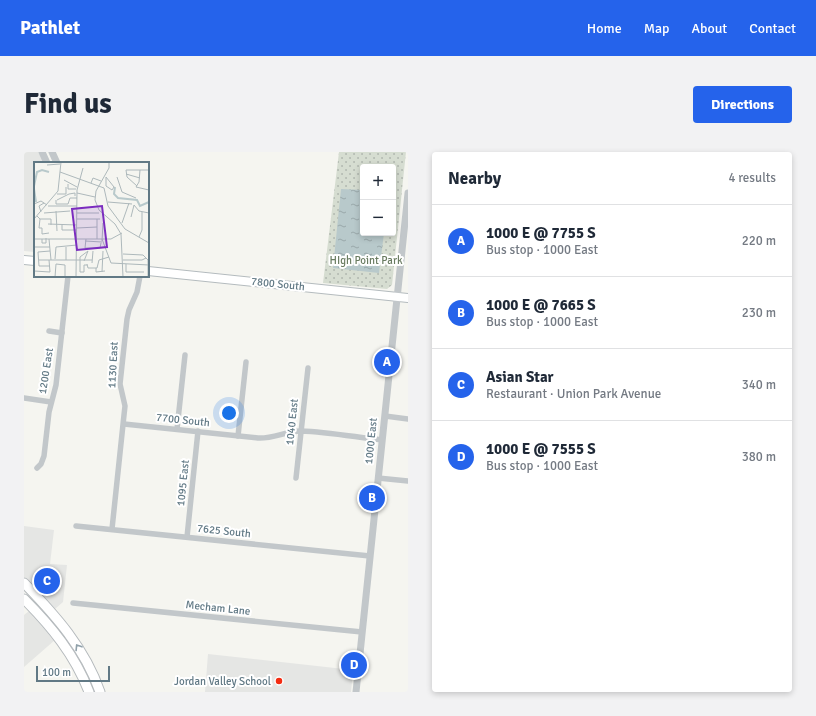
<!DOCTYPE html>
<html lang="en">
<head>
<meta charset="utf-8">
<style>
  :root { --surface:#fff; --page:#f2f2f3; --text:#1f2937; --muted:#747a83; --line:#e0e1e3; --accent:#2563eb }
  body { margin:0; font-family:Signika,sans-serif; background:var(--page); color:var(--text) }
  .controls { position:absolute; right:12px; top:12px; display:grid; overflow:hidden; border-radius:4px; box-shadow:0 2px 6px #0003 }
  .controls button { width:36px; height:36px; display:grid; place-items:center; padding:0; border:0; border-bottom:1px solid var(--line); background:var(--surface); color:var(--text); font:20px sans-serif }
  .scale { position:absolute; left:12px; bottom:10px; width:74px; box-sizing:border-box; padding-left:4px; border:2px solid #617985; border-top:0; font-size:11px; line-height:14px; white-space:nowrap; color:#617985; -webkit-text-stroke:3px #fff; paint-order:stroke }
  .you { position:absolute; left:205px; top:261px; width:14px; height:14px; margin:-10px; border:3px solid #fff; border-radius:50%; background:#1a73e8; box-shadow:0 0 0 6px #1a73e833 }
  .badge { display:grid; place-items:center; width:26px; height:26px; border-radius:50%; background:var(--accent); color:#fff; font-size:13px; font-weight:700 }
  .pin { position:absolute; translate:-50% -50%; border:2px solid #fff; box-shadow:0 1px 4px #0006 }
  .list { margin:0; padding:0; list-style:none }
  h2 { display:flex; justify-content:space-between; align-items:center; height:52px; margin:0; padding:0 16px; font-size:17px }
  h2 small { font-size:13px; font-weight:400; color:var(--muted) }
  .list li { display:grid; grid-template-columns:26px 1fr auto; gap:12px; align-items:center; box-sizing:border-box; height:72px; padding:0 16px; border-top:1px solid var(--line) }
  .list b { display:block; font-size:15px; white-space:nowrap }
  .list p { margin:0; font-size:13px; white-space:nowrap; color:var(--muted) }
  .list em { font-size:13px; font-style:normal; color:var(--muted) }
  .map { position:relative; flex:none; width:384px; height:540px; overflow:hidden; border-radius:4px }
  header { display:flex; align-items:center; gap:24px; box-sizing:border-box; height:56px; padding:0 20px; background:var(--accent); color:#fff }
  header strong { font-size:19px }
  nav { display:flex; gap:22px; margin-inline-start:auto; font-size:14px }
  .intro { display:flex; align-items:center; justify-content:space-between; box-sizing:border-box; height:96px; padding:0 24px }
  h1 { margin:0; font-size:28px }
  .button { padding:10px 18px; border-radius:4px; background:var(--accent); color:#fff; font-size:14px; font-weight:700 }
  main { display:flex; gap:24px; padding:0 24px }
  aside { flex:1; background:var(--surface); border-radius:4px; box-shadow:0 2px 6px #0003 }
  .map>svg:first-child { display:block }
  .built { fill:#e5e6e4 }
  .park { fill:url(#park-dots); fill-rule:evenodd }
  .water { fill:url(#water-ripples) }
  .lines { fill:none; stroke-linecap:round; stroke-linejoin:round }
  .secondary-casing { stroke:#b4bbbe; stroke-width:10 }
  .primary-casing { stroke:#b5babd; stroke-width:11 }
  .minor { stroke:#c2c7ca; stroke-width:5.5 }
  .tertiary { stroke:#c2c7ca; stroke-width:7 }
  .secondary { stroke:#fff; stroke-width:8 }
  .primary { stroke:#fff; stroke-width:9 }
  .oneway { stroke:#90a1aa }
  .poi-dot { fill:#f42c11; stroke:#fff; stroke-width:1.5 }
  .labels { text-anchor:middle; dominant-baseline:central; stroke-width:4; stroke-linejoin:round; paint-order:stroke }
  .park-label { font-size:11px; fill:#697b60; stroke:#fff }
  .street-label { font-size:11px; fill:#617985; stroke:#fff }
  .poi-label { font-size:11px; fill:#617985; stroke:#fff; text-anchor:end }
  .inset-river { fill:none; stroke:#b8c9cb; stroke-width:2 }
  .inset-road { fill:none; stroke:#adb8bb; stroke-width:1 }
  .view { fill:#7b2cbf; fill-opacity:0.15; stroke:#7b2cbf; stroke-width:2 }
  .inset-edge { fill:none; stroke:#617985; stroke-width:2 }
</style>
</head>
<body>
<header>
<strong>Pathlet</strong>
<nav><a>Home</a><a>Map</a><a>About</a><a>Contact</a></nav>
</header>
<div class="intro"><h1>Find us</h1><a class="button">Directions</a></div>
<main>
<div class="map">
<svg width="384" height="540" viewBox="0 0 384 540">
  <defs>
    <pattern id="park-dots" width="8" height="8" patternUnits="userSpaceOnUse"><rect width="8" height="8" fill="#d6ddd1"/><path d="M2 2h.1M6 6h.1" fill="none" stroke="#b1b8af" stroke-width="1.8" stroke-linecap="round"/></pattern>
    <pattern id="water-ripples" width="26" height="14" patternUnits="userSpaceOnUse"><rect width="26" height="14" fill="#b8c9cb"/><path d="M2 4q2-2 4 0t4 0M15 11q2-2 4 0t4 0" fill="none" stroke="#99a8aa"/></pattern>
  </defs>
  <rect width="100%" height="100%" fill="#f5f5f0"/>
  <g class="built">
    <path d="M 0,0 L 14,0 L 20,11 L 11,11 L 11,100 L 0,99 Z"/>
    <path d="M 0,374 L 30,378 L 26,412 L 43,413 L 39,450 L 31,457 L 0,425 Z"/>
    <path d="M 10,455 L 31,488 L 0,515 L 0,463 Z"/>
    <path d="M 184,502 L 329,518 L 327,540 L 181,540 Z"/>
  </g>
  <path class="park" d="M 315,0 L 382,0 L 368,133 L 363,137 L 299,131 ZM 339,15 L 369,15 L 369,81 L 339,81 Z"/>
  <path class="water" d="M 317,37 L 339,38 L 339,81 L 360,81 L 355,121 L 309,116 Z"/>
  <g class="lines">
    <defs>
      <g id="secondary">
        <path d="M 0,108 L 11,109"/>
        <path d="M 124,119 L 384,146"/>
      </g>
      <g id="primary">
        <path d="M 0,431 C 31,463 61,496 76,540"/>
        <path d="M 0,447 C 27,474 51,503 65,540"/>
      </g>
    </defs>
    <use href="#secondary" class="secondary-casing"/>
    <use href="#primary" class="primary-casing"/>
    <g class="minor">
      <path d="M 25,179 L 38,181"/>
      <path d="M 0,246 L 27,250"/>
      <path d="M 361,264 L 384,267"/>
      <path d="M 100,272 L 234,286 C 249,287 262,279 277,279 C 304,280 331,285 358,288"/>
      <path d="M 153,277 L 161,203"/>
      <path d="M 214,284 L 222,210"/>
      <path d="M 13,316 L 17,312 L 20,304 L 25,260 L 32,233 L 44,124"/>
      <path d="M 272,326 L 284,216"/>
      <path d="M 354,326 L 384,329"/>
      <path d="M 52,374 L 346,404"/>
      <path d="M 88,377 L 100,263 L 101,254 L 96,232 L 103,167 L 105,158 L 113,140 L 116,124"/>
      <path d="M 163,385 L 174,279"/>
      <path d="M 49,451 L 338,480"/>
    </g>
    <g class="tertiary">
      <path d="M 18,0 L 23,11"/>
      <path d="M 28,0 L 33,11"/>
      <path d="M 332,540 L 384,41"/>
    </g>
    <use href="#secondary" class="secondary"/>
    <use href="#primary" class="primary"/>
  </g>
  <defs><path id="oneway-chevron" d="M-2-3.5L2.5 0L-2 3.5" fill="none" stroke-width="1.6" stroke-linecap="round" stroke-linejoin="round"/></defs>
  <use class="oneway" href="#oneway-chevron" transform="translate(54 495) rotate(-122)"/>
  <circle class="poi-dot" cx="255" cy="529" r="4"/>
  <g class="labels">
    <g class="park-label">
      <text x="342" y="108">HIgh Point Park</text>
    </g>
    <g class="street-label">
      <text transform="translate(254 132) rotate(6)">7800 South</text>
      <text transform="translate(89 213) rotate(-87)">1130 East</text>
      <text transform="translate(22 219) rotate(-81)">1200 East</text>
      <text transform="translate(159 268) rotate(6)">7700 South</text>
      <text transform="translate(268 270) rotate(-84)">1040 East</text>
      <text transform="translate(347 289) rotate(-84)">1000 East</text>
      <text transform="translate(159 331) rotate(-84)">1095 East</text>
      <text transform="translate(200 379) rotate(6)">7625 South</text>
      <text transform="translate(194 456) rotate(6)">Mecham Lane</text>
    </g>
    <g class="poi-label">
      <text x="247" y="529">Jordan Valley School</text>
    </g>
  </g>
  <g transform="translate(10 10)">
    <rect width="115" height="115" fill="#f5f5f0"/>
    <path class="inset-river" d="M 0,24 L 3,10 L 8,8 L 15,10M 81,25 L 80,32 L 84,36 L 103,38 L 106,44 L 115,40M 0,27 L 2,40"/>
    <path class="inset-road" d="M 75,0 L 75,6 L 62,29 L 61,38 L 65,48 L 81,62 L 87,72 L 89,115M 13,3 L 26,2M 106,8 L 105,20 L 102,25 L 115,28M 26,10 L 70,26 L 74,44 L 91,67 L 115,81M 92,12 L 106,16M 72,15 L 80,25 L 78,28 L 72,24 ZM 83,15 L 88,30 L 102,36M 30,18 L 43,25M 57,21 L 59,16 L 67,19M 34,22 L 34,27 L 42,27M 103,24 L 93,15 L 92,8 L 115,8M 43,31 L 61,35M 23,32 L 32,32 L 32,25M 22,38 L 22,42 L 34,42 L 36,36 L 43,36M 23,38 L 35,32 L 41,31 L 41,34M 74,40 L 98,42M 0,42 L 7,39 L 13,43M 100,43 L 105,49 L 115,51M 14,44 L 43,44M 22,49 L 23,69M 7,50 L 5,44 L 10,41M 10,51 L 36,49M 43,51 L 65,51M 3,54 L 6,57 L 17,57 L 17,63M 97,55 L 100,43M 0,57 L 24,29 L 27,0M 6,57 L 5,66 L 8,66 L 8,72 L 15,71M 43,57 L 66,57M 88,61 L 95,41M 14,62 L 43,63M 28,63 L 28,68 L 43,68M 43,66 L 63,65M 105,75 L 108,68 L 108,50M 0,77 L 77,77 L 88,71M 8,77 L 8,81 L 12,81 L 12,76M 15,77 L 17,98M 52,77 L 51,86 L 66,86 L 67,81M 63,77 L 63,57M 68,77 L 77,101 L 115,103M 51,79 L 68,80M 68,79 L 69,61M 0,85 L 16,85M 89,92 L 109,93 L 114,98 L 114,115M 21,97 L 22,85 L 43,83M 5,98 L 58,98M 32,98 L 32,85M 89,98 L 108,98 L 112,96M 50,99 L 54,89 L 46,95 L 46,110 L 50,110 L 50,103 L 53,103M 58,101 L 59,89M 22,102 L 31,103 L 31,115M 53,102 L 54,106 L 63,106 L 65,98 L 75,95M 92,102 L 92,110 L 110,110M 16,104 L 5,104 L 4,90 L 16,89M 62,106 L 62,110 L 71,109M 0,109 L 16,110 L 15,98M 68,110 L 69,89M 21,115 L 22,102M 42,115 L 43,28 L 49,6M 92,115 L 109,115"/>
    <path class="view" d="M 68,44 L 73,85 L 43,88 L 38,47 Z"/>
    <rect width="115" height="115" class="inset-edge"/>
  </g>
</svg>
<div class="controls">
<button>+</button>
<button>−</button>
</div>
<div class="scale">100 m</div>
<div class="you"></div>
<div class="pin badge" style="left:363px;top:210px">A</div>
<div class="pin badge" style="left:348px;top:346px">B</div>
<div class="pin badge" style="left:23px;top:429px">C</div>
<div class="pin badge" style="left:330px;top:513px">D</div>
</div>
<aside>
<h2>Nearby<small>4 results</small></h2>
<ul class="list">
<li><span class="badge">A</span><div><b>1000 E @ 7755 S</b><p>Bus stop · 1000 East</p></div><em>220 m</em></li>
<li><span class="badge">B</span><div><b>1000 E @ 7665 S</b><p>Bus stop · 1000 East</p></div><em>230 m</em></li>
<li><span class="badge">C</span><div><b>Asian Star</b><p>Restaurant · Union Park Avenue</p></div><em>340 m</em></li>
<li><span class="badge">D</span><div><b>1000 E @ 7555 S</b><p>Bus stop · 1000 East</p></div><em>380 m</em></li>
</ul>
</aside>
</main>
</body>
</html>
